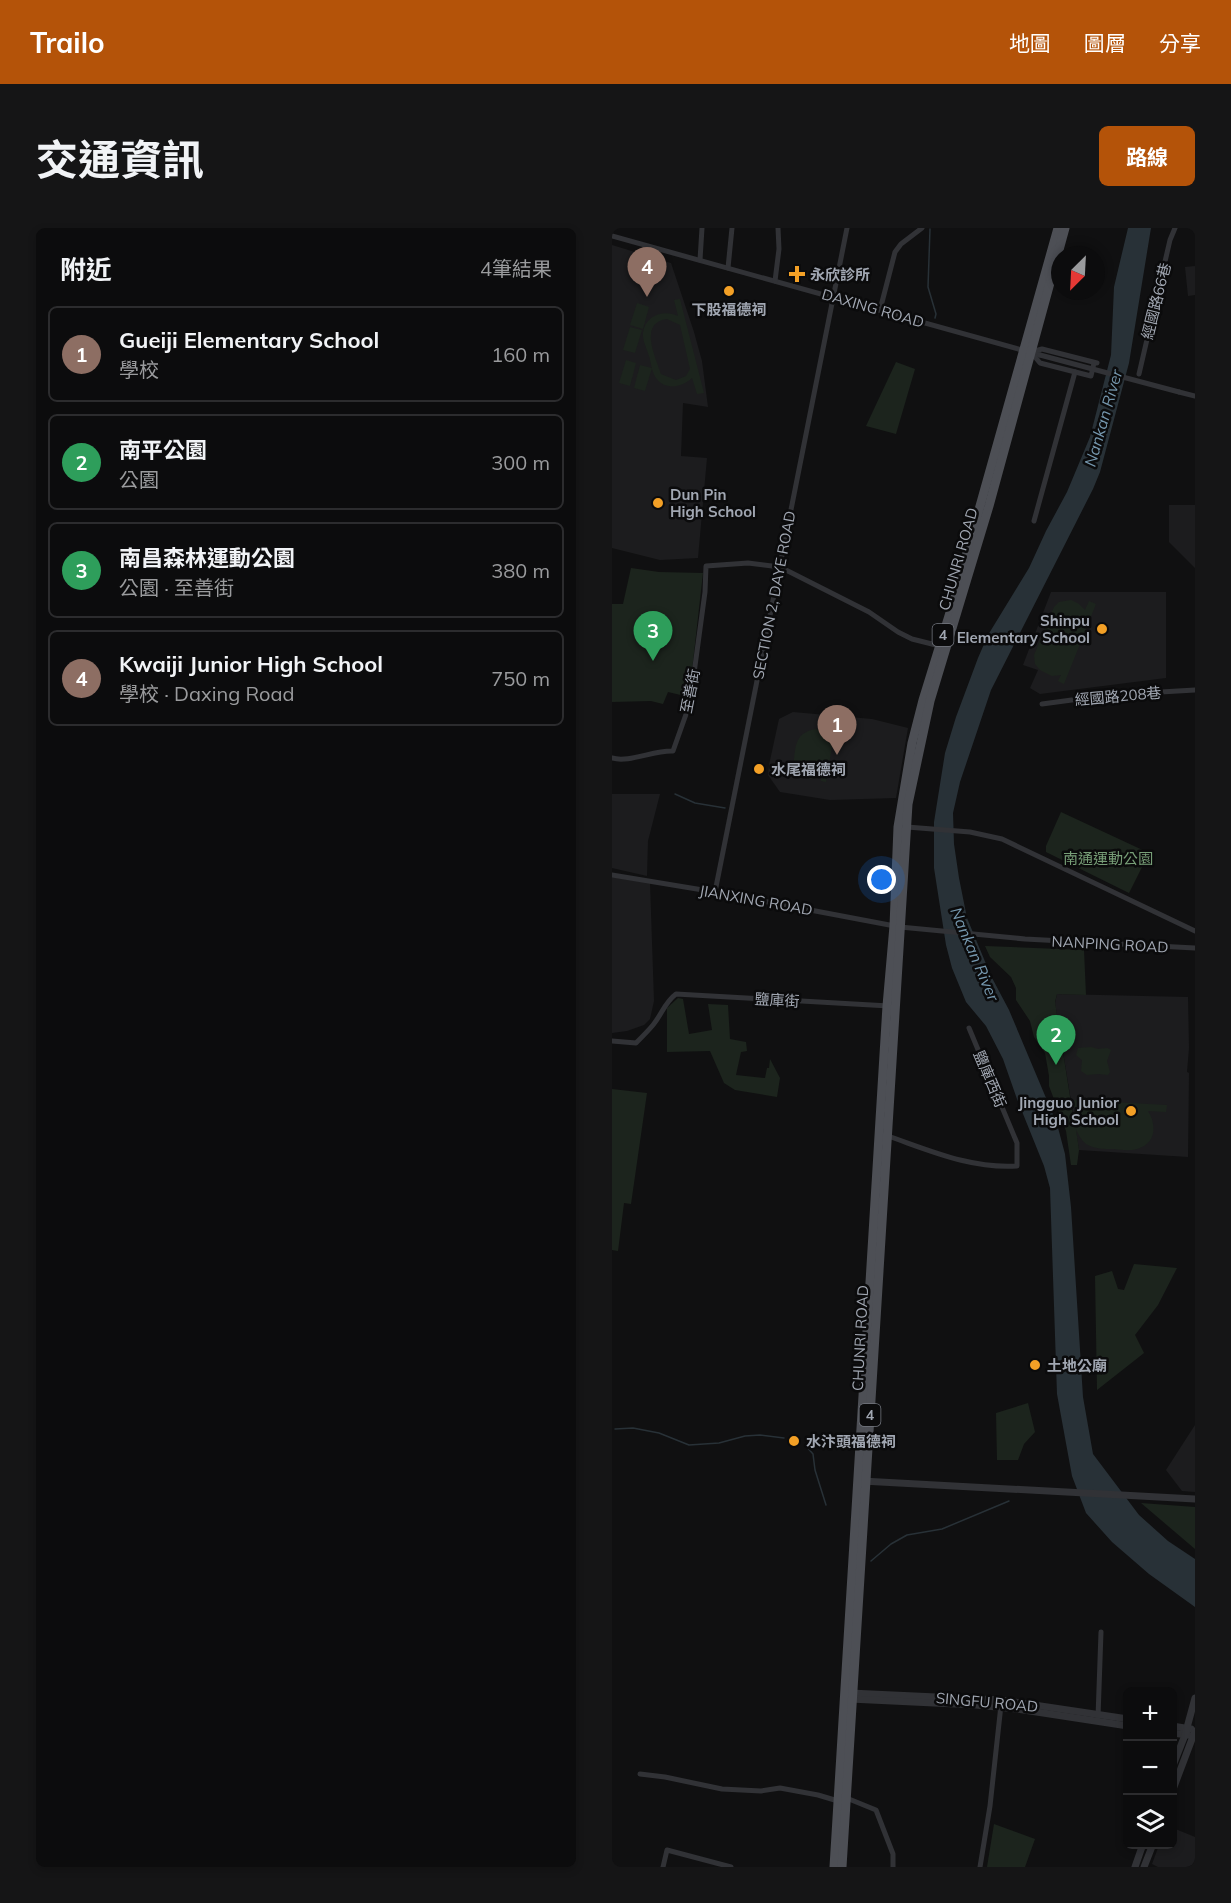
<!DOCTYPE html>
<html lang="zh-TW">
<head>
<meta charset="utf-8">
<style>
  :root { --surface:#0c0c0d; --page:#151516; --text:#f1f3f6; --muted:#9a9b9d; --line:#2c2c2e; --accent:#b45309 }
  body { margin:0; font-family:Mulish,"Noto Sans TC",sans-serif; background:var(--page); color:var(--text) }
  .controls { position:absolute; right:18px; bottom:18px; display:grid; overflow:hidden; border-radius:9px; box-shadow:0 3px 9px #0003 }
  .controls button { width:54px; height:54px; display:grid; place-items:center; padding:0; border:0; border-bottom:2px solid var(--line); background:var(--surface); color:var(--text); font:30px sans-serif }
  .compass { position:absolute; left:439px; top:18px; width:54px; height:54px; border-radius:50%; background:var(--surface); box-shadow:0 3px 9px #0003; rotate:204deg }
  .you { position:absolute; left:270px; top:652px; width:21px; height:21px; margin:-15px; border:4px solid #fff; border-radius:50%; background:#1a73e8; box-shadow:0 0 0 9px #1a73e833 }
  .badge { display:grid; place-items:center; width:39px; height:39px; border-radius:50%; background:var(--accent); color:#fff; font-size:20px; font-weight:700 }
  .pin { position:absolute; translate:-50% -50px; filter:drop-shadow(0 2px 3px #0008) }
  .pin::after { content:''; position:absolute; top:32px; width:21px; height:18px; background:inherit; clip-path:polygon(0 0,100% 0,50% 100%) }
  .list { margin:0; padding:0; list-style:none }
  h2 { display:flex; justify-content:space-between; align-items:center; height:78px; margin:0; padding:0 24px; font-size:26px }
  h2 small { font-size:20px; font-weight:400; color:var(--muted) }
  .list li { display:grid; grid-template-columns:39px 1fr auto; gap:18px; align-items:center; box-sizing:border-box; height:96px; margin:0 12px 12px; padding:0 12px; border:2px solid var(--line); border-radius:9px }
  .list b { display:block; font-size:22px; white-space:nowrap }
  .list p { margin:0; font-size:20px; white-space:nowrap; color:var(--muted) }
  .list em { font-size:20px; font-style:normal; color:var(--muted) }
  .icon { flex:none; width:33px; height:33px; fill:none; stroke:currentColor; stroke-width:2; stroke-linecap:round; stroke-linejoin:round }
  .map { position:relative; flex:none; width:583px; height:1639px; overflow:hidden; border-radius:9px }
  header { display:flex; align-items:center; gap:36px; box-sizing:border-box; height:84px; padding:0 30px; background:var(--accent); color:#fff }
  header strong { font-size:28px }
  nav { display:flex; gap:33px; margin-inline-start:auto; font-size:21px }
  .intro { display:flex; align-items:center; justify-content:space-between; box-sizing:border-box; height:144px; padding:0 36px }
  h1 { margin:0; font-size:42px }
  .button { padding:15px 27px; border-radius:9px; background:var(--accent); color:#fff; font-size:21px; font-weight:700 }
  main { display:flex; gap:36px; padding:0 36px }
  aside { flex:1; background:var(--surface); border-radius:9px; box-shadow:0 3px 9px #0003 }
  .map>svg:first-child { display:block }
  .built { fill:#1c1c1e }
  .green { fill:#1c241d; fill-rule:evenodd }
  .water { fill:#283137 }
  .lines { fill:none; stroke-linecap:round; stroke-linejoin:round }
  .stream { stroke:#283137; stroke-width:1.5 }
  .minor { stroke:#313236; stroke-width:5 }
  .tertiary { stroke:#313236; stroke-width:7 }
  .primary { stroke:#4d4f55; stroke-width:9 }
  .minor-bridge { stroke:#313236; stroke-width:5 }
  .poi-dot { fill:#f3a026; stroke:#0b0b0c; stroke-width:2 }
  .labels { text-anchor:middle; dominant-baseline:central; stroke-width:5; stroke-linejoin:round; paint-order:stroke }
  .shield { fill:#0b0b0c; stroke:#747880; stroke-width:1.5 }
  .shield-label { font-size:14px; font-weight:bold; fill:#a1a7b2 }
  .poi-label { font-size:15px; font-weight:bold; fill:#a1a7b2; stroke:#0b0b0c; text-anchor:start }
  .street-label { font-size:15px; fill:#a1a7b2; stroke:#0b0b0c }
  .park-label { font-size:15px; fill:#779e77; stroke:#0b0b0c }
  .water-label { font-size:16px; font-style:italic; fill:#7698af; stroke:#0b0b0c }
</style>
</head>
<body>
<header>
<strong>Trailo</strong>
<nav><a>地圖</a><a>圖層</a><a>分享</a></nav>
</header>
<div class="intro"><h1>交通資訊</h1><a class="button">路線</a></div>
<main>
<aside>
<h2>附近<small>4筆結果</small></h2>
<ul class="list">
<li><span class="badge" style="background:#8d6e63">1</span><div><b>Gueiji Elementary School</b><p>學校</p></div><em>160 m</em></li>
<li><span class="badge" style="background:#2e9e5b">2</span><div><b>南平公園</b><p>公園</p></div><em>300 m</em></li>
<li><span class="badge" style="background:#2e9e5b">3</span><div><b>南昌森林運動公園</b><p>公園 · 至善街</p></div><em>380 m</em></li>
<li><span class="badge" style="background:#8d6e63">4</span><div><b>Kwaiji Junior High School</b><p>學校 · Daxing Road</p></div><em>750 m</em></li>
</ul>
</aside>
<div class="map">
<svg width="583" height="1639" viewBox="0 0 583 1639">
  <rect width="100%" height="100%" fill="#101011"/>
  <g class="built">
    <path d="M 0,17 L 59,35 L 82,104 L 90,133 L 96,179 L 71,175 L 69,228 L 95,230 L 86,330 L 48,332 L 0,320 Z"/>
    <path d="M 583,38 L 583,67 L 576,68 L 573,39 Z"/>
    <path d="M 557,277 L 583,277 L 583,340 L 557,314 Z"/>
    <path d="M 439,364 L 554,364 L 554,450 L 428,466 L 418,460 L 426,442 L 411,437 Z"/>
    <path d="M 181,484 L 260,491 L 296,500 L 284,570 L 218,572 L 168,564 L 156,547 L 157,537 L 167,491 Z"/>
    <path d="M 0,566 L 48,566 L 36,613 L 35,648 L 0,640 Z"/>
    <path d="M 0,649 L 38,655 L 42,773 L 38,791 L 32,797 L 15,803 L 0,805 Z"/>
    <path d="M 445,766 L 576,769 L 577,820 L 575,844 L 577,845 L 576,929 L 467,922 L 443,775 Z"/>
    <path d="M 583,1197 L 583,1264 L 570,1263 L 554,1242 Z"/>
    <path d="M 561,1600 L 583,1609 L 583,1639 L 546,1639 L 540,1636 L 547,1617 L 560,1616 Z"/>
  </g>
  <g class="green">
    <path d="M 68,71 L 92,165 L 85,166 L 80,150 C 71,159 53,163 44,150 C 40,145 39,134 37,128 C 35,121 30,112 31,105 C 33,88 51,81 66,88 L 62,72 ZM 55,91 L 68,97 L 78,141 L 74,148 L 64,152 L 49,146 C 44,129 26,95 55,91 Z"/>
    <path d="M 25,75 L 37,79 L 31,101 L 18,97 Z"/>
    <path d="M 18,99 L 30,102 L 23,125 L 11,122 Z"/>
    <path d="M 14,132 L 24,135 L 18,158 L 7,155 Z"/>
    <path d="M 284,134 L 303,141 L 284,206 L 254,198 Z"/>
    <path d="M 28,137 L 40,140 L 33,163 L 22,160 Z"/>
    <path d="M 19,340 L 47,344 L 91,345 L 77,469 L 56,464 L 51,476 L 39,473 L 0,474 L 0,376 L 11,376 Z"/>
    <path d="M 459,372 L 467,376 L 473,382 L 477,373 L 484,376 L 452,456 L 446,453 L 449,447 L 440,448 L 428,442 L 423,436 L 422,427 L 442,379 L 447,374 Z"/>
    <path d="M 204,501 L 215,506 L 216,505 L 222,506 L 214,554 L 209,553 L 210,548 C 198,554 188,549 181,539 C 184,520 181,505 204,501 Z"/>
    <path d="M 449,584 L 537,625 L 517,665 L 434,624 L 434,618 Z"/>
    <path d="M 373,718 L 472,722 L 474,767 L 445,766 L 443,774 L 463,900 L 465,891 L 472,880 L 462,879 L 462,872 L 555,877 L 554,884 L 536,883 C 545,897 544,916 525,921 C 518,923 509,922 502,921 C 492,921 483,921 474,916 C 469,912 466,906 464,901 L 467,922 L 465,937 L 459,937 L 454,903 L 437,858 L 437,848 L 433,825 L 422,809 L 418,793 L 404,772 L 404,760 L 399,749 L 378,729 Z"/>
    <path d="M 66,770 L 71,771 L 77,806 L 100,802 L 96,776 L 116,777 L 118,811 L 134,814 L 135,823 L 129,824 L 124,847 L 153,850 L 155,840 L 157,840 L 158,831 L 168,850 L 165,869 L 123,862 L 112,855 L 98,823 L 55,824 L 55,780 Z"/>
    <path d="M 479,819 L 486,821 L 495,820 L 499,822 L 495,833 L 498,844 L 496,847 L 487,846 L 475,847 L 469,843 L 470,832 L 464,827 L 466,820 Z"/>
    <path d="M 0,861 L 35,865 L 19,976 L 12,975 L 6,1023 L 0,1022 Z"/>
    <path d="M 522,1036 L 565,1040 L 546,1077 L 523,1107 L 532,1125 L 485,1162 L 483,1048 L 500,1043 L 506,1061 L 512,1062 Z"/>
    <path d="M 416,1175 L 423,1204 L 412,1216 L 406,1232 L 385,1232 L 384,1185 Z"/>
    <path d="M 529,1275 L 583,1279 L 583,1321 Z"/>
    <path d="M 382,1596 L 423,1611 L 413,1639 L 375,1639 Z"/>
  </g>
  <path class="water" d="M 516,0 L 539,0 L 517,135 L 488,244 L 481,261 L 379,462 L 348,554 L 341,585 L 342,616 L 347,650 L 355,690 L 379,748 L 397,782 L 445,896 L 453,926 L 459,979 L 471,1169 L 481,1226 L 527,1287 L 556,1313 L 583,1331 L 583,1379 L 537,1346 L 500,1314 L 474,1285 L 460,1248 L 445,1166 L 438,960 L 432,938 L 405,871 L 391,831 L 374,798 L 354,774 L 340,740 L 334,717 L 322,640 L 322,594 L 333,525 L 344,489 L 366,430 L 376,407 L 417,340 L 434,303 L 455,264 L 478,209 L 499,127 L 502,59 Z"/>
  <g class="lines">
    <g class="stream">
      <path d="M 318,1 L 316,59 L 324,86 L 323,90"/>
      <path d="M 63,566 L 83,575 L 113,580"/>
      <path d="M 3,1201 L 21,1200 L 47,1205 L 77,1217 L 107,1215 L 133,1208 L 148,1207 L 172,1210"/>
      <path d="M 194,1218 L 201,1226 L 203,1242 L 214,1277"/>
      <path d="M 259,1333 L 279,1316 L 295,1307 L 330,1301 L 397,1273"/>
    </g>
    <g class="minor">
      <path d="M 0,8 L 428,127"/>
      <path d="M 88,32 L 90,0"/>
      <path d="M 116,40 L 120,0"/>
      <path d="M 163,53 L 167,21 L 166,0"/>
      <path d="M 268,82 L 283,24 L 289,16 L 310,0"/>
      <path d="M 482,135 L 479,148 L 428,135 L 419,124 L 430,121 L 485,135"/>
      <path d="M 527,146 L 558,12 L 563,0"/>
      <path d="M 567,164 L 583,168"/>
      <path d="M 422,293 L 463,144"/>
      <path d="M 430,476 L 497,467 L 583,462"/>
      <path d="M 0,530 C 17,535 42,522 61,523 L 78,475 L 93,364 L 94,338 L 136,335 L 168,339 L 257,384 L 286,404 L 300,411 L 328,418"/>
      <path d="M 295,599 L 358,604 L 390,611 L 583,703"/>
      <path d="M 0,647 L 103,664 L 288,699 L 413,711 L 583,720"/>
      <path d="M 103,664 L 235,0"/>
      <path d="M 0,813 L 24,815 C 30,809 36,803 41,797 C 50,786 53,774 64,766 L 277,778"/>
      <path d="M 273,907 C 317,922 358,941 405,938 L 405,915 L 357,800"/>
      <path d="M 486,1489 L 489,1404"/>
      <path d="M 28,1546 L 53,1549 L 110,1561 L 149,1563 L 168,1560 L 206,1567 L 226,1573"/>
      <path d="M 232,1569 L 264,1582 L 281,1626 L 281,1639"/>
      <path d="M 51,1639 L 55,1622 L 119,1639"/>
      <path d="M 368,1639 L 378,1578 L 389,1477"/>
    </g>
    <g class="tertiary">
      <path d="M 250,1253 L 583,1271"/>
      <path d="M 238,1465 L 389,1472 L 516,1491"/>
      <path d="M 238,1471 L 364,1477 L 405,1481 L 516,1498"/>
      <path d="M 560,1498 L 579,1501"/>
      <path d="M 560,1505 L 576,1507"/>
      <path d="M 560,1540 L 573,1507 L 583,1470"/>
      <path d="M 560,1564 L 583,1503"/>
      <path d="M 523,1639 L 531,1616"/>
      <path d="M 532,1639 L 541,1616"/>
    </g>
    <g class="primary">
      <path d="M 222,1639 L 275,778 L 282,698 L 286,599 L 300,515 L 311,472 L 340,378 L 446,0"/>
      <path d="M 230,1639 L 296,576 L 318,473 L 377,278 L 453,0"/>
    </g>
    <path class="minor-bridge" d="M 428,127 L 567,164"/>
  </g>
  <g class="poi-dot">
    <path d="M182 37h6v6h6v6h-6v6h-6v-6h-6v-6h6z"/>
    <circle cx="117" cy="63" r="6"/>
    <circle cx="46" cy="275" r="6"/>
    <circle cx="490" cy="401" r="6"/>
    <circle cx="147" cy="541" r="6"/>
    <circle cx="519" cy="883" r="6"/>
    <circle cx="423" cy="1137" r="6"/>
    <circle cx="182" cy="1213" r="6"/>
  </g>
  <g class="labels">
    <g class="shield">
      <rect x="320.5" y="396" width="21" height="22" rx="4.5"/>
      <rect x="247.5" y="1176" width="21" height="22" rx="4.5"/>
    </g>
    <g class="shield-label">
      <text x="331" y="407">4</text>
      <text x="258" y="1187">4</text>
    </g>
    <g class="poi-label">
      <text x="198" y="46">永欣診所</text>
      <text x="117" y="81" text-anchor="middle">下股福德祠</text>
      <text x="58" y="266">Dun Pin<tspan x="58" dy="17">High School</tspan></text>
      <text x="478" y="392" text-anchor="end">Shinpu<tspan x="478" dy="17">Elementary School</tspan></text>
      <text x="159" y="541">水尾福德祠</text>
      <text x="507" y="874" text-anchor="end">Jingguo Junior<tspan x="507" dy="17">High School</tspan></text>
      <text x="435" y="1137">土地公廟</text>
      <text x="194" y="1213">水汴頭福德祠</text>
    </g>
    <g class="street-label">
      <text transform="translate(544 73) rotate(-76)">經國路66巷</text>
      <text transform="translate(261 80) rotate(16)">DAXING ROAD</text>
      <text transform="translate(346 331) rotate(-74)">CHUNRI ROAD</text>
      <text transform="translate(162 367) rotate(-79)">SECTION 2, DAYE ROAD</text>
      <text transform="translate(78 463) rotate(-79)">至善街</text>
      <text transform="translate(506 468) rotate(-5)">經國路208巷</text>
      <text transform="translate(144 672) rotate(10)">JIANXING ROAD</text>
      <text transform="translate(498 716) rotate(3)">NANPING ROAD</text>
      <text transform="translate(165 772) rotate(3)">鹽庫街</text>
      <text transform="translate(378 851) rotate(67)">鹽庫西街</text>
      <text transform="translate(248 1110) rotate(-87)">CHUNRI ROAD</text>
      <text transform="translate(375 1474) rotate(5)">SINGFU ROAD</text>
    </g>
    <g class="park-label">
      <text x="496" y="630">南通運動公園</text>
    </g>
    <g class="water-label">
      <text transform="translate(491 190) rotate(-74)">Nankan River</text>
      <text transform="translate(363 726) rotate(67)">Nankan River</text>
    </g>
  </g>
</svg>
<div class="controls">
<button>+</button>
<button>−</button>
<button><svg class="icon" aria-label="layers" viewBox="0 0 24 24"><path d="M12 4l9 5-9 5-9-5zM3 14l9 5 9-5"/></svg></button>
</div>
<svg class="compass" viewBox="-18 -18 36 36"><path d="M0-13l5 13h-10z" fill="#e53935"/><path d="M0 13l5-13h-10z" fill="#9a9b9d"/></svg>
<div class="you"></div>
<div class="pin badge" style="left:225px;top:527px;background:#8d6e63">1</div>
<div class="pin badge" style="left:444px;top:837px;background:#2e9e5b">2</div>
<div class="pin badge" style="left:41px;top:433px;background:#2e9e5b">3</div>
<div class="pin badge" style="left:35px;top:69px;background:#8d6e63">4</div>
</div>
</main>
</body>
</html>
